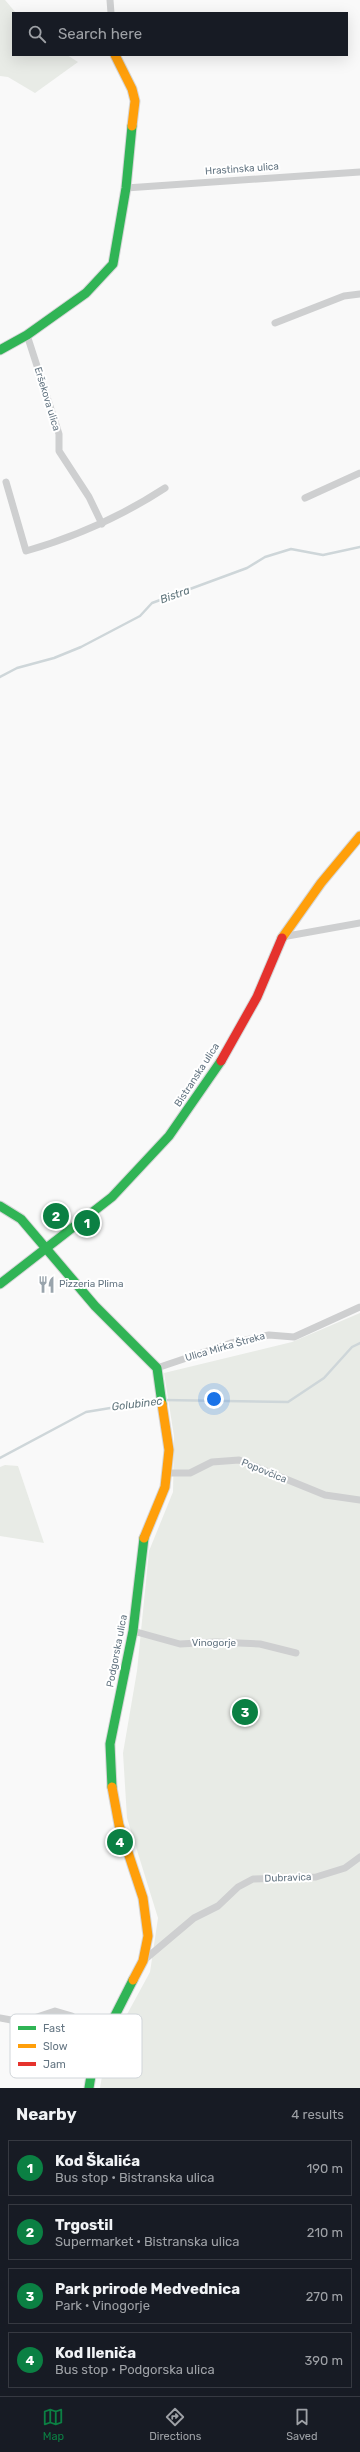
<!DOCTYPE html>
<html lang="en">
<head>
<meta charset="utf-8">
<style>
  :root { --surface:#171b24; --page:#242831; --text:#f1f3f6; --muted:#9ea1a6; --line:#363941; --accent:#0b8043 }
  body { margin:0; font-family:Rubik,sans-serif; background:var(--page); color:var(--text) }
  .you { position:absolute; left:214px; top:1399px; width:14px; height:14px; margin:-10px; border:3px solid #fff; border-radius:50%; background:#1a73e8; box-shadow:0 0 0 6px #1a73e833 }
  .badge { display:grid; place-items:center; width:26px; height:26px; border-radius:50%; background:var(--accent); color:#fff; font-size:13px; font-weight:700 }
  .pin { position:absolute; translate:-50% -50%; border:2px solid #fff; box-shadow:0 1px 4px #0006 }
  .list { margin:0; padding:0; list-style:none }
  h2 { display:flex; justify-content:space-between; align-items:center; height:52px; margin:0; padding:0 16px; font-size:17px }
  h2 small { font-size:13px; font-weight:400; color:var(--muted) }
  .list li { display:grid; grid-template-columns:26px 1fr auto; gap:12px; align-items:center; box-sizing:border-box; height:56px; margin:0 8px 8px; padding:0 8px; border:1px solid var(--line); border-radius:0px }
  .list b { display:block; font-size:15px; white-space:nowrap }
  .list p { margin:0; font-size:13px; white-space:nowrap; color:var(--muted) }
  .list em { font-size:13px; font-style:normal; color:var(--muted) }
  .icon { flex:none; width:22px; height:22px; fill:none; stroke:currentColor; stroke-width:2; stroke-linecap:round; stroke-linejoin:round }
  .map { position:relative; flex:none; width:360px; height:2088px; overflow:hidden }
  .search { position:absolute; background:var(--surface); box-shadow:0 4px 16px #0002; left:12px; right:12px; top:12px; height:44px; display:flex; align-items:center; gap:10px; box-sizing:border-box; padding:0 14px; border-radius:0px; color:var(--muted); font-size:15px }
  .sheet { height:308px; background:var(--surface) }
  nav { display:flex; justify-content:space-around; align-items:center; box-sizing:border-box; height:56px; border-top:1px solid var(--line); background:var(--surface); font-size:11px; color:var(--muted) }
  nav a { display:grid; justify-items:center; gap:2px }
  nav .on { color:var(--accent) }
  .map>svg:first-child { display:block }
  .green { fill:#e8ebe6 }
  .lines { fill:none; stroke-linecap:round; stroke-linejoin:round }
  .stream { stroke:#ced6d9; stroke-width:2.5 }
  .fast-casing { stroke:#d5d6d7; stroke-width:11 }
  .slow-casing { stroke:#d5d6d7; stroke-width:11 }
  .jam-casing { stroke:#d5d6d7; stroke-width:11 }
  .street { stroke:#cecfd0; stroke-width:7 }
  .fast { stroke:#30b455; stroke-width:9 }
  .slow { stroke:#ff9f0a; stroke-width:9 }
  .jam { stroke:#e5322d; stroke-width:9 }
  .labels { text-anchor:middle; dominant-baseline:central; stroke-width:4; stroke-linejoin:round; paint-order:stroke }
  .street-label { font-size:10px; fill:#657683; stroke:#fff }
  .poi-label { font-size:10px; fill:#657683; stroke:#fff; text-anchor:start }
  .water-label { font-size:11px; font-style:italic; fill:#60757c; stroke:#fff }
  .key { fill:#fff; stroke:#d1d6da; stroke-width:1 }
  .key-label { font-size:11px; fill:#657683 }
</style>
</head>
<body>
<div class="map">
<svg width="360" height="2088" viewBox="0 0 360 2088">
  <rect width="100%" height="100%" fill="#f9f9f9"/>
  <g class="green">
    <path d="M 0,0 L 5,0 L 16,13 L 13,13 L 13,55 L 67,55 L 78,62 L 35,93 L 8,77 L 0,76 Z"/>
    <path d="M 360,1313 L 360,2088 L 100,2088 L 106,2053 L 150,1972 L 158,1918 L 127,1818 L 123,1753 L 137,1671 L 149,1551 L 173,1492 L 174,1436 L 164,1373 L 292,1342 Z"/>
    <path d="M 5,1465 L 18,1466 L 44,1543 L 0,1536 L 0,1467 Z"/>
  </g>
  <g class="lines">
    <g class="stream">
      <path d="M 0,677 L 17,668 L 54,658 L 81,647 L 140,616 L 152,603 L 247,568 L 265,557 L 291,549 L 323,555 L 360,547"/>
      <path d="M 164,1400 L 288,1402 L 324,1378 L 352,1347 L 360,1343"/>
      <path d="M 0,1458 L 86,1412 L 159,1400"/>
    </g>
    <defs>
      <g id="fast">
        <path d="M 0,350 L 27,335 L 86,293 L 113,264 L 126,188 L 132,126"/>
        <path d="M 0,1206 L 21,1219 L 95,1306 L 157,1368 L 162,1404"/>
        <path d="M 0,1284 L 112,1197 L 169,1136 L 221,1061"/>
        <path d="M 112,1787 L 110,1744 L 133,1631 L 144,1538"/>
        <path d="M 89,2088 L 94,2057 L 133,1980"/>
      </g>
      <g id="slow">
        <path d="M 115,55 L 132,89 L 135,101 L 132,126"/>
        <path d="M 282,938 L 321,883 L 360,836"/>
        <path d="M 144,1538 L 165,1487 L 169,1450 L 162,1404"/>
        <path d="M 112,1787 L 119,1825 L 143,1898 L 148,1936 L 143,1961 L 133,1980"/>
      </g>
      <path id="jam" d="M 221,1061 L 257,997 L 282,938"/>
    </defs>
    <use href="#fast" class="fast-casing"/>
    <use href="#slow" class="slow-casing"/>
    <use href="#jam" class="jam-casing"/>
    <g class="street">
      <path d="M 110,0 L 111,13"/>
      <path d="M 126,188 L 360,172"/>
      <path d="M 275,323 L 344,296 L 360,294"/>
      <path d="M 27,335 L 59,434 L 59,451 L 89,497 L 102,524"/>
      <path d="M 6,482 L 26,551 C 75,537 122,516 165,488"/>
      <path d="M 305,498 L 360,473"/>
      <path d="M 282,937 L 360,923"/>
      <path d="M 157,1368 L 231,1343 L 269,1335 L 294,1337 L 360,1307"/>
      <path d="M 168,1473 L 190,1473 L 212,1462 L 239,1460 L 325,1495 L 360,1500"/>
      <path d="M 133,1631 L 180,1644 L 216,1642 L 260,1644 L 296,1653"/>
      <path d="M 143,1961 L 194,1918 L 218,1906 L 238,1887 L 253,1879 L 316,1877 L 345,1868 L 360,1857"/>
      <path d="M 0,2018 L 22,2022 L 55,2011 L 72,2016 L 88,2038 L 99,2044"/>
    </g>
    <use href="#fast" class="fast"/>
    <use href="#slow" class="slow"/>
    <use href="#jam" class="jam"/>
  </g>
  <defs>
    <symbol id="restaurant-bare" viewBox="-9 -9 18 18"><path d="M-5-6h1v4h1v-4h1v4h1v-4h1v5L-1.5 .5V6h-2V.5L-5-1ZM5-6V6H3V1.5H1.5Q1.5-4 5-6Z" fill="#99a4ac" stroke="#fff" stroke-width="2.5" paint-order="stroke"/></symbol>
  </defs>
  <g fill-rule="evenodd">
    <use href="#restaurant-bare" x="34" y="1272" width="25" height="25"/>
  </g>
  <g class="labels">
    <g class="street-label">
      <text transform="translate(242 169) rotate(-4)">Hrastinska ulica</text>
      <text transform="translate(47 399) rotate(73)">Eršekova ulica</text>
      <text transform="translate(197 1075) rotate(-57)">Bistranska ulica</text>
      <text transform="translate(225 1347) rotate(-16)">Ulica Mirka Štreka</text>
      <text transform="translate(264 1471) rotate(22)">Popovčica</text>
      <text x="214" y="1643">Vinogorje</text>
      <text transform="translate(117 1651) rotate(-79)">Podgorska ulica</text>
      <text transform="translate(288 1878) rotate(-2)">Dubravica</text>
    </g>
    <g class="poi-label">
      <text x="59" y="1284">Pizzeria Plima</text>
    </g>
    <g class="water-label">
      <text transform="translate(175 595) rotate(-20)">Bistra</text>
      <text transform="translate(137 1404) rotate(-7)">Golubinec</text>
    </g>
  </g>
  <rect x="10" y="2014" width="132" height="64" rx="6" class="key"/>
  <rect x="18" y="2026" width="18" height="4" fill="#30b455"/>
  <rect x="18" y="2044" width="18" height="4" fill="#ff9f0a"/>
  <rect x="18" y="2062" width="18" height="4" fill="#e5322d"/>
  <g class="key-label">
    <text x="43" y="2032">Fast</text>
    <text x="43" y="2050">Slow</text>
    <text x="43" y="2068">Jam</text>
  </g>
</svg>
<div class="you"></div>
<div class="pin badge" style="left:87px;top:1223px">1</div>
<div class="pin badge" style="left:56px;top:1216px">2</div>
<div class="pin badge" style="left:245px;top:1712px">3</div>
<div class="pin badge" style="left:120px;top:1842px">4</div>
<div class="search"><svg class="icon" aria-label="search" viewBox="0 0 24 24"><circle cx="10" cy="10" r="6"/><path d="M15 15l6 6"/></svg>Search here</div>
</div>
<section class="sheet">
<h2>Nearby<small>4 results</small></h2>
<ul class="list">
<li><span class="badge">1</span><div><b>Kod Škalića</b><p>Bus stop · Bistranska ulica</p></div><em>190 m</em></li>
<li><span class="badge">2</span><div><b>Trgostil</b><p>Supermarket · Bistranska ulica</p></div><em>210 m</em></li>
<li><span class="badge">3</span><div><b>Park prirode Medvednica</b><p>Park · Vinogorje</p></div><em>270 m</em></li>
<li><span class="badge">4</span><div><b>Kod Ileniča</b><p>Bus stop · Podgorska ulica</p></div><em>390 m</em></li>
</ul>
</section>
<nav>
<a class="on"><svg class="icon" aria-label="map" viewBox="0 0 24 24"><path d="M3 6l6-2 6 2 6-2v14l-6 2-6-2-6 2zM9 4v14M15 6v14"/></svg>Map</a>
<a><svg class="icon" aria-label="directions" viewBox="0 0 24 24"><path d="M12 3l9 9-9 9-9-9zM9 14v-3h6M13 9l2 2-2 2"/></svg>Directions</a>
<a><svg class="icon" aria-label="saved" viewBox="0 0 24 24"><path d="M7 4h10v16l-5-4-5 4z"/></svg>Saved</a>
</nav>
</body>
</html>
